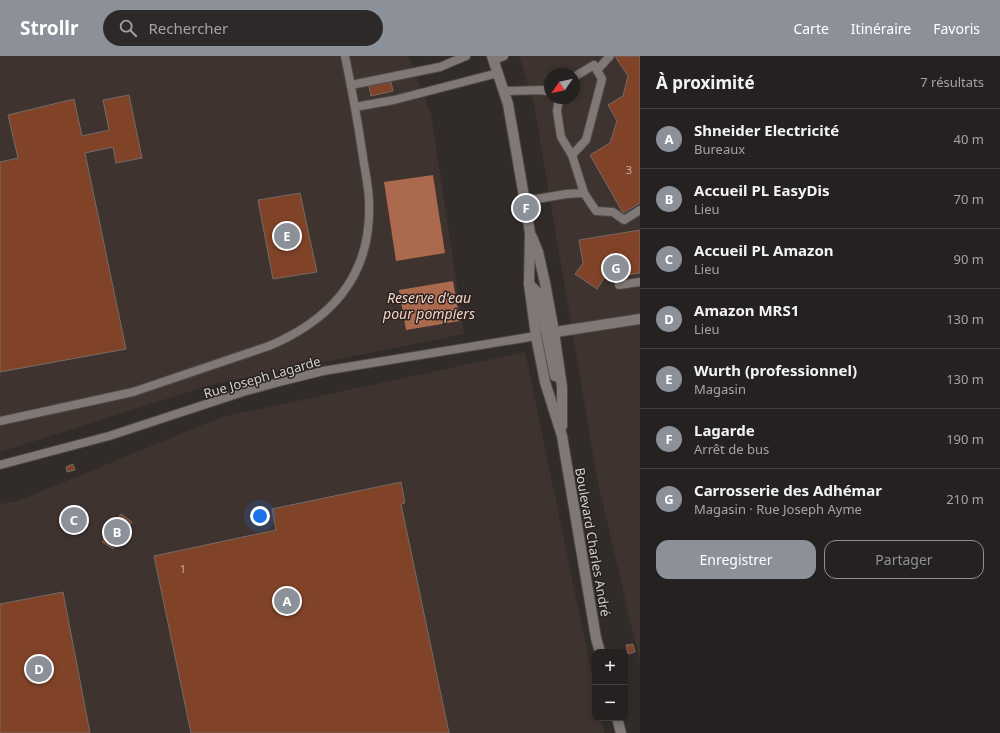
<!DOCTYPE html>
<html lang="fr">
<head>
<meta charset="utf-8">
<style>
  :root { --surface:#252120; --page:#2d2929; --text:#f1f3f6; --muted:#a3a3a5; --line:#423e3e; --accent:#8c9099 }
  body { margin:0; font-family:"Noto Sans",sans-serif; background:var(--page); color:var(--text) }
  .controls { position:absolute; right:12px; bottom:12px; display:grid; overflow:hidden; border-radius:8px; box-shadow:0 2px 6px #0003 }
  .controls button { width:36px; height:36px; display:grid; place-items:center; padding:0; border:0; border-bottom:1px solid var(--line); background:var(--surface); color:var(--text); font:20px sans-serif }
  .compass { position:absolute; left:544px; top:12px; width:36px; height:36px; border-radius:50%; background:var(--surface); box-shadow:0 2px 6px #0003; rotate:236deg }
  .you { position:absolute; left:260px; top:460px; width:14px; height:14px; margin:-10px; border:3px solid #fff; border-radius:50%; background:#1a73e8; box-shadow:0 0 0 6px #1a73e833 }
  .badge { display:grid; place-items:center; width:26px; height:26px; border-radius:50%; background:var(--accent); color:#fff; font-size:13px; font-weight:700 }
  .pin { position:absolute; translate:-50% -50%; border:2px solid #fff; box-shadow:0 1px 4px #0006 }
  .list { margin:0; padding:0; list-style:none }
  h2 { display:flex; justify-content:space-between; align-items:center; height:52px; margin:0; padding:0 16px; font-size:17px }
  h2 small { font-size:13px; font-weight:400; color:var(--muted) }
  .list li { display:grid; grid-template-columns:26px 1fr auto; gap:12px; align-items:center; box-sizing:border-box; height:60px; padding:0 16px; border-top:1px solid var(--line) }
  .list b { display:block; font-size:15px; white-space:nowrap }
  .list p { margin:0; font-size:13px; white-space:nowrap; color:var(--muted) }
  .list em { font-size:13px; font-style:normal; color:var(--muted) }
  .actions { display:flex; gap:8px; padding:12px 16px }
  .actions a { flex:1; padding:9px 0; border:1px solid var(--accent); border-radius:12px; text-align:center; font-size:14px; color:var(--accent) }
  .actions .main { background:var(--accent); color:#fff }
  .icon { flex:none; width:22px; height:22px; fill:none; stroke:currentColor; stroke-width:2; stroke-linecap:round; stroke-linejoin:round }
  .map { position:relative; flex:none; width:640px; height:677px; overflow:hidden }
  header { display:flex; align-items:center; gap:24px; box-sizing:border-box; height:56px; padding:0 20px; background:var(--accent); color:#fff }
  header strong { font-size:19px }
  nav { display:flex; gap:22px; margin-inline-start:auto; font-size:14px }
  .search { width:280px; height:36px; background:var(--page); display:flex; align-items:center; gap:10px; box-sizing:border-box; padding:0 14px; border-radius:22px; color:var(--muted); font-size:15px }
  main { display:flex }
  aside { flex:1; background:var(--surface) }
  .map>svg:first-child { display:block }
  .built { fill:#3f332f; fill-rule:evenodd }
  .water { fill:#ab6a4e }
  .building { fill:#804328; stroke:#726b69 }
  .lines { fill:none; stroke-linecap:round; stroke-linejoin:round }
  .service-casing { stroke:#4e4947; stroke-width:10 }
  .minor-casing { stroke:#4e4947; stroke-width:12 }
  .service { stroke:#7f7876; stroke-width:8 }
  .minor { stroke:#7f7876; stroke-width:10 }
  .labels { text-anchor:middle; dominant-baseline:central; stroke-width:3; stroke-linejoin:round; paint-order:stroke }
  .number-label { font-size:11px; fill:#c0aea6 }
  .street-label { font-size:13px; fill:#d5d1d0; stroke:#282220 }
  .water-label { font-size:14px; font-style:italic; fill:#f9d2c2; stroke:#282220 }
</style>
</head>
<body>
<header>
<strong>Strollr</strong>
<div class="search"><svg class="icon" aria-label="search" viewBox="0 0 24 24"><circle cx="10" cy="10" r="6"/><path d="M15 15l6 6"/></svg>Rechercher</div>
<nav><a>Carte</a><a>Itinéraire</a><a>Favoris</a></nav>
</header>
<main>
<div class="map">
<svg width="640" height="677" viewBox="0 0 640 677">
  <rect width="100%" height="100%" fill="#312c2a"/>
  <g class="built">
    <path d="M 0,0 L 408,0 L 431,58 L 464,278 L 213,328 L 0,396 Z"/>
    <path d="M 519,0 L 640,0 L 640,606 L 598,427 L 534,48 ZM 550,18 L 574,18 L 574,42 L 550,42 Z"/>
    <path d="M 525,296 L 595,633 L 595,662 L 601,662 L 604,677 L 0,677 L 0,448 L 18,445 L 222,361 Z"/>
  </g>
  <g class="water">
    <path d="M 433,119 L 445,197 L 396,205 L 384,126 Z"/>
    <path d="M 453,225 L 460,265 L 406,274 L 399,234 Z"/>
  </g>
  <g class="building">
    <path d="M 615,0 L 640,0 L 640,147 L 623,157 L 590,99 L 610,87 L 617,65 L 608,49 L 623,40 L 628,20 Z"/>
    <path d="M 391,26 L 393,35 L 371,40 L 369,30 Z"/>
    <path d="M 129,39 L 142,102 L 116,107 L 113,91 L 85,97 L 126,293 L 0,316 L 0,106 L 18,102 L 8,59 L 74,43 L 82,80 L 109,74 L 103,44 Z"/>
    <path d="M 300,137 L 317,216 L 273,223 L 258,144 Z"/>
    <path d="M 640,174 L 640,217 L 604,222 L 597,233 L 575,218 L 583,207 L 579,184 Z"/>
    <path d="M 73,408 L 75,414 L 67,416 L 66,411 Z"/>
    <path d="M 401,426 L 405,447 L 401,448 L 449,677 L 191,677 L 154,500 L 276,474 L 272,453 Z"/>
    <path d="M 78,455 L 84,467 L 70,474 L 64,462 Z"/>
    <path d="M 121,458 L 132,466 L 113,493 L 102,486 Z"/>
    <path d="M 63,536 L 90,677 L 0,677 L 0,548 Z"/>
    <path d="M 633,588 L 635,596 L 628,598 L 626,589 Z"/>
  </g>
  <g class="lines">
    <defs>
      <g id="service">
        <path d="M 494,4 L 504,0"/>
        <path d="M 597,14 L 610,0"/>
        <path d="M 351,29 L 440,11 L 466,0"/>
        <path d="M 504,35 L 542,34 L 550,36"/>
        <path d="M 355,51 L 394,44 L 498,17"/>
        <path d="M 572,99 L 586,84 L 602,23 L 594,9 L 574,21"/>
        <path d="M 584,137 L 596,155 L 613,156 L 624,164 L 640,154"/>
        <path d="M 525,145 L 566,138 L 584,137 L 572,99 L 561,81 L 557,55 L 559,42"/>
        <path d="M 619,229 L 640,226"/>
        <path d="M 0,365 L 133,336 L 269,290 C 333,263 372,218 369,146 C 369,132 365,116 363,101 C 358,67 352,34 345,0"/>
        <path d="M 0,409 L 109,380 L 243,336 L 283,325 L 323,315 L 536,280"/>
      </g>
      <g id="minor">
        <path d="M 492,0 L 508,48 L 526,152 L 530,177 L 529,228 L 536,280 L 545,326 L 562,380 L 596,582 L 600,596"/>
        <path d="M 532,181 L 538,196 L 545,227 L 554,276 L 562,331 L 562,370"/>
        <path d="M 529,228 L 538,237 L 555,320"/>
        <path d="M 549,277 L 640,263"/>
        <path d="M 617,662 L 621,677"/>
      </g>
    </defs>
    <use href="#service" class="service-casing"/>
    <use href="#minor" class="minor-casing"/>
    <use href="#service" class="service"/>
    <use href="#minor" class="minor"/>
  </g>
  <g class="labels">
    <g class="number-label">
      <text x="629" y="113">3</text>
      <text x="183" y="512">1</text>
    </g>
    <g class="street-label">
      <text transform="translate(262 321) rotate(-16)">Rue Joseph Lagarde</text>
      <text transform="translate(593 486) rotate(80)">Boulevard Charles André</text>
    </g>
    <g class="water-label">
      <text x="429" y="241">Reserve d'eau<tspan x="429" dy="16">pour pompiers</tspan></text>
    </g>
  </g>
</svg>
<div class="controls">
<button>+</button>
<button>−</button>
</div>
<svg class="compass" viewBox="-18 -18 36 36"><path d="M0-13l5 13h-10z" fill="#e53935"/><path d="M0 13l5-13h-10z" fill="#a3a3a5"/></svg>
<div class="you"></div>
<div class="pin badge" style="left:287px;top:545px">A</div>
<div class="pin badge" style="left:117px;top:476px">B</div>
<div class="pin badge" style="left:74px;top:464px">C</div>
<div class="pin badge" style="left:39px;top:613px">D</div>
<div class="pin badge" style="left:287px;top:180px">E</div>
<div class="pin badge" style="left:526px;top:152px">F</div>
<div class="pin badge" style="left:616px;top:212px">G</div>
</div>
<aside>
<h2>À proximité<small>7 résultats</small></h2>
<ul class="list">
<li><span class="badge">A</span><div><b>Shneider Electricité</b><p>Bureaux</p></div><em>40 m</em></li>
<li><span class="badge">B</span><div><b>Accueil PL EasyDis</b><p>Lieu</p></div><em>70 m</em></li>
<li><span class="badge">C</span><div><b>Accueil PL Amazon</b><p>Lieu</p></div><em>90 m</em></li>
<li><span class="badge">D</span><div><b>Amazon MRS1</b><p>Lieu</p></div><em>130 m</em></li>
<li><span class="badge">E</span><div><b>Wurth (professionnel)</b><p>Magasin</p></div><em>130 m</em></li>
<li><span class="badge">F</span><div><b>Lagarde</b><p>Arrêt de bus</p></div><em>190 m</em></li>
<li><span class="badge">G</span><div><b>Carrosserie des Adhémar</b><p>Magasin · Rue Joseph Ayme</p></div><em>210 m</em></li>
</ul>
<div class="actions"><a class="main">Enregistrer</a><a>Partager</a></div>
</aside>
</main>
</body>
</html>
